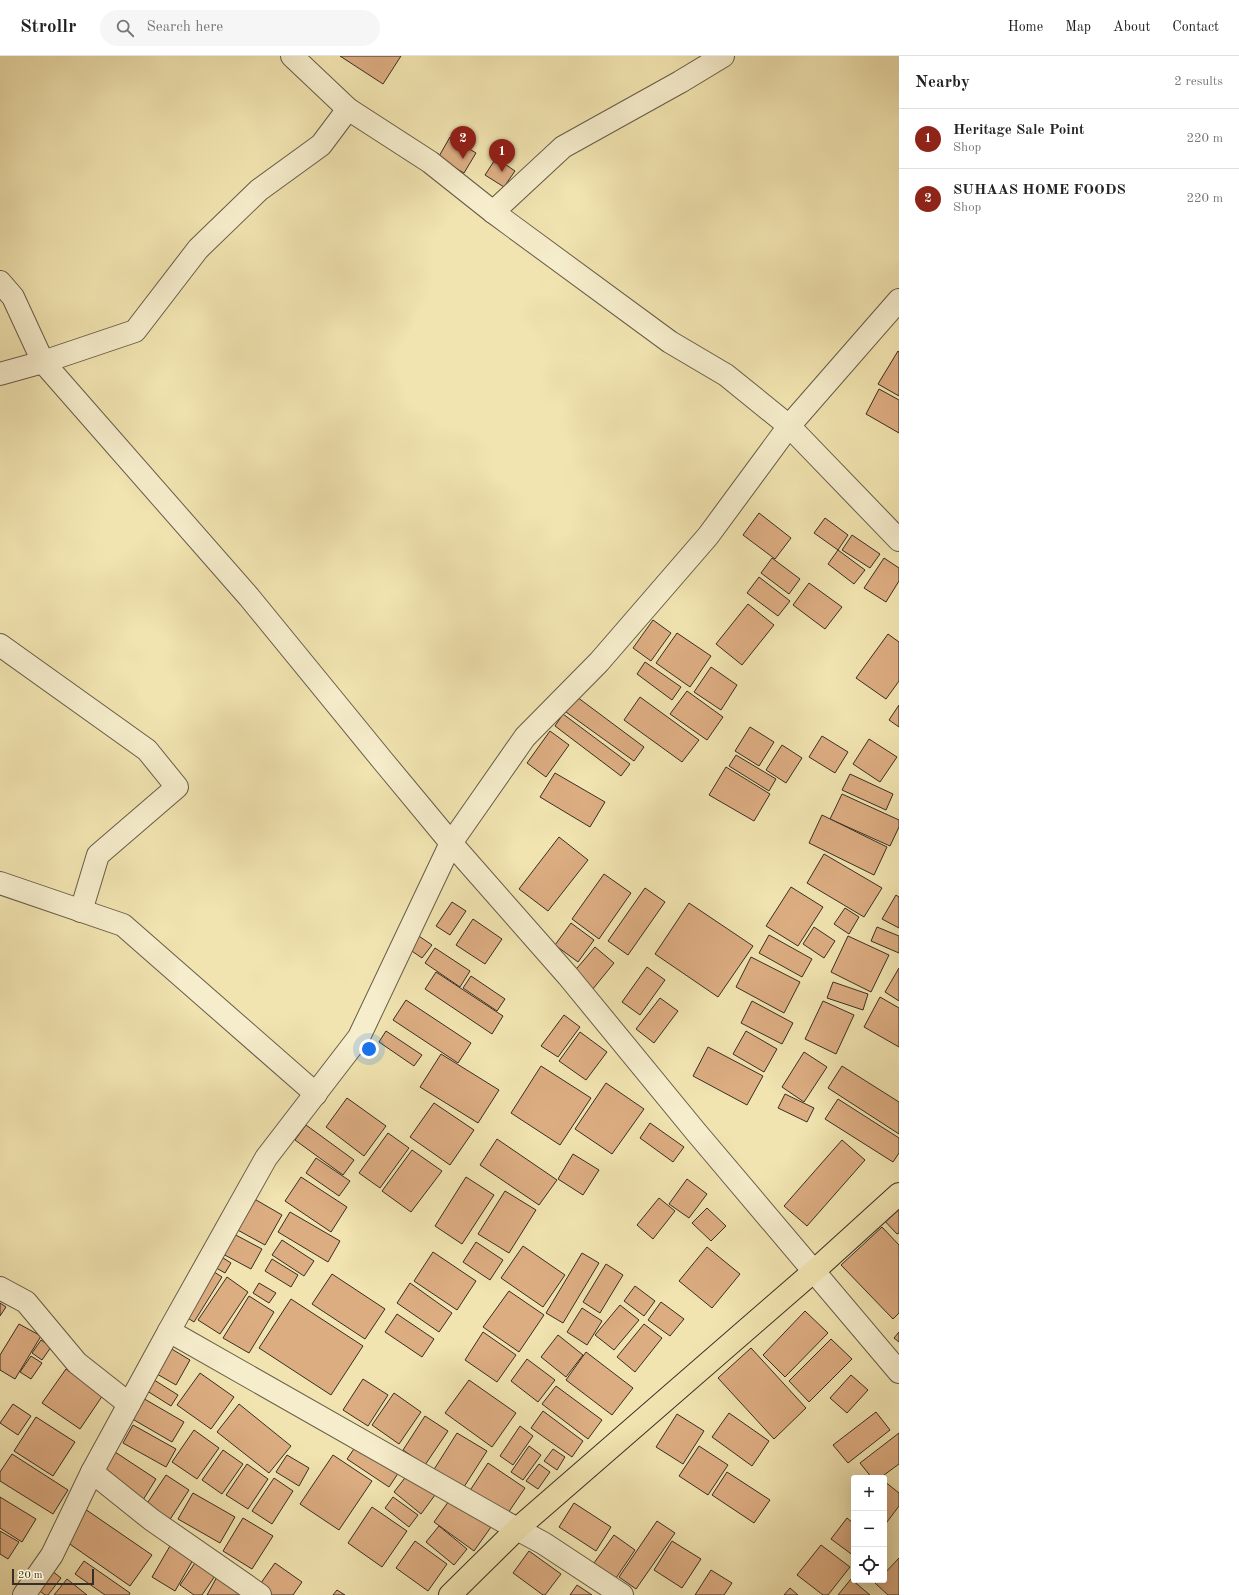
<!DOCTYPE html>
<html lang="en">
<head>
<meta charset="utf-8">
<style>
  :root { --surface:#fff; --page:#f6f6f6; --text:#222; --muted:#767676; --line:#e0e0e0; --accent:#8f2418 }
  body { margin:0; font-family:"Old Standard TT",serif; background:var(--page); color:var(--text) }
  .controls { position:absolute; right:12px; bottom:12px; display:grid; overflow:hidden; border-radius:4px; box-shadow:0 4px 16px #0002 }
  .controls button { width:36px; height:36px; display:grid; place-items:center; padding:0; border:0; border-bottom:1px solid var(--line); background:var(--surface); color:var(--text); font:20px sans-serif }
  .scale { position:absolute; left:12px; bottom:10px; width:82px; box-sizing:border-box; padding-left:4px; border:2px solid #382e25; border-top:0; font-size:11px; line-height:14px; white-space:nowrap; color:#382e25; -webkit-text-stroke:3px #f6edcc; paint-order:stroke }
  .you { position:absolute; left:369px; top:993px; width:14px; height:14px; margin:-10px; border:3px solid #fff; border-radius:50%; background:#1a73e8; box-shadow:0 0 0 6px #1a73e833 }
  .badge { display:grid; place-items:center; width:26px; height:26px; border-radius:50%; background:var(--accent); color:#fff; font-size:13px; font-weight:700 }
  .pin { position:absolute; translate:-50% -33px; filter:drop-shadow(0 1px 2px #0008) }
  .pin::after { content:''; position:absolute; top:21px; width:14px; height:12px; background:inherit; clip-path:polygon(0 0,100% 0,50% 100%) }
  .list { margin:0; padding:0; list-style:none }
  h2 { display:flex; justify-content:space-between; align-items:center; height:52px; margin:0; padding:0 16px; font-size:17px }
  h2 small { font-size:13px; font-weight:400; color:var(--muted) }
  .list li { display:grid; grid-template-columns:26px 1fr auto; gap:12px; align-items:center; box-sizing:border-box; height:60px; padding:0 16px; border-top:1px solid var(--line) }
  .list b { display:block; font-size:15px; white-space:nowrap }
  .list p { margin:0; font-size:13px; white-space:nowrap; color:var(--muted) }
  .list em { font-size:13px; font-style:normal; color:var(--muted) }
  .icon { flex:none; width:22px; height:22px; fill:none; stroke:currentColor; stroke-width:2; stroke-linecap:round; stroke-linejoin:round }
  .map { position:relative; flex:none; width:899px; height:1539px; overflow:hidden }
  header { display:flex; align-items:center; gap:24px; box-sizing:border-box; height:56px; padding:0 20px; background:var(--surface); border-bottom:1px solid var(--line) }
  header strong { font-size:19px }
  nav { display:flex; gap:22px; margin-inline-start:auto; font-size:14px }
  .search { width:280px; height:36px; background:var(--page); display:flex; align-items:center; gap:10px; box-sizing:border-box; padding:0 14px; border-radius:22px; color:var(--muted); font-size:15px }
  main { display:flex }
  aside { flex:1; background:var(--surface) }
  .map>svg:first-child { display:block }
  .building { fill:#ddad82; stroke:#382e25 }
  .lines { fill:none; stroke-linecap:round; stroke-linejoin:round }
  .minor-casing { stroke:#665c48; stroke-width:24 }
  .major-casing { stroke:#382e25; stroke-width:24 }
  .minor { stroke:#f6edcc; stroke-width:22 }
  .major { stroke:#f1e4b0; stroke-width:22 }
</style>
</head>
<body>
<header>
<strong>Strollr</strong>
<div class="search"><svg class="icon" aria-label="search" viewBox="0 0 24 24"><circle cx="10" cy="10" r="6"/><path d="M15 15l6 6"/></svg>Search here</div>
<nav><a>Home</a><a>Map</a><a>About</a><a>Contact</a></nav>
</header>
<main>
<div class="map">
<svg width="899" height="1539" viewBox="0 0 899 1539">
  <rect width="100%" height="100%" fill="#f1e4b0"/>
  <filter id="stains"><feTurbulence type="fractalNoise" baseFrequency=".005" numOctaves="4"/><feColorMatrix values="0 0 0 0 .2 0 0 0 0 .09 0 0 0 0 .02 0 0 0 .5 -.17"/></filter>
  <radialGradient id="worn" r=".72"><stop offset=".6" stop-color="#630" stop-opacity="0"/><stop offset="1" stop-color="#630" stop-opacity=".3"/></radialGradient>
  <g class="building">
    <path d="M 340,0 L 401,0 L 383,28 Z"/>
    <path d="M 450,81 L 476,97 L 464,117 L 438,102 Z"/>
    <path d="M 496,102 L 515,115 L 504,131 L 485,119 Z"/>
    <path d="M 898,295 L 899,296 L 899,340 L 878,328 Z"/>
    <path d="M 879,333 L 899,344 L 899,377 L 866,358 Z"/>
    <path d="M 759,457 L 791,482 L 775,503 L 743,479 Z"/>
    <path d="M 825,462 L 848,479 L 838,494 L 814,477 Z"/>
    <path d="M 852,479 L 880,498 L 870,512 L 842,494 Z"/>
    <path d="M 838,494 L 865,514 L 854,528 L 828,508 Z"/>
    <path d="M 772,502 L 800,523 L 789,538 L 761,517 Z"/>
    <path d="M 884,502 L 899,512 L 899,525 L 886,546 L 864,532 Z"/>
    <path d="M 759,521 L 790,545 L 778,560 L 747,537 Z"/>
    <path d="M 809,527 L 842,551 L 825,573 L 793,549 Z"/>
    <path d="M 748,548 L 774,569 L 742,609 L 716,588 Z"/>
    <path d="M 653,564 L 671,577 L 651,605 L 633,592 Z"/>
    <path d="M 677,577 L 711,600 L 690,631 L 656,607 Z"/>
    <path d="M 888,578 L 899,586 L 899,625 L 886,643 L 856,622 Z"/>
    <path d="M 645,606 L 681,631 L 672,644 L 637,618 Z"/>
    <path d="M 711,611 L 737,629 L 721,654 L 694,636 Z"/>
    <path d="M 687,635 L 723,661 L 707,684 L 670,658 Z"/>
    <path d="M 577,641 L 644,691 L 634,705 L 566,656 Z"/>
    <path d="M 640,641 L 699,684 L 682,706 L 624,664 Z"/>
    <path d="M 899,649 L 899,671 L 889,664 Z"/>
    <path d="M 563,658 L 630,708 L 621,720 L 555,670 Z"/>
    <path d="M 750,671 L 774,686 L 759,710 L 735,695 Z"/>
    <path d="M 550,675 L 569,689 L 546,721 L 527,707 Z"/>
    <path d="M 822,680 L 848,696 L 835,717 L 809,701 Z"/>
    <path d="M 869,683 L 897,701 L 880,726 L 853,708 Z"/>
    <path d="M 782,689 L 802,702 L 786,727 L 766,714 Z"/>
    <path d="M 736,699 L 776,723 L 769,735 L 729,710 Z"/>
    <path d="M 726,711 L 770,738 L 754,765 L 709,739 Z"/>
    <path d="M 555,717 L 605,746 L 590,771 L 540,741 Z"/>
    <path d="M 850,718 L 893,738 L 886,754 L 842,734 Z"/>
    <path d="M 842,738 L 899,764 L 899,771 L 890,790 L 830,763 Z"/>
    <path d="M 822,759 L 887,791 L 874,819 L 809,787 Z"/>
    <path d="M 559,781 L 588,804 L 548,855 L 519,833 Z"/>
    <path d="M 824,798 L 882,832 L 864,861 L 807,827 Z"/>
    <path d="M 604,818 L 631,837 L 599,883 L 572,863 Z"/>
    <path d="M 791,831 L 823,851 L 798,890 L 766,870 Z"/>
    <path d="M 645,832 L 665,846 L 628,899 L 608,885 Z"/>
    <path d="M 896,839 L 899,841 L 899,872 L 882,863 Z"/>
    <path d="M 452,846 L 466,855 L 450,879 L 436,870 Z"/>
    <path d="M 689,847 L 753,890 L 718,941 L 655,898 Z"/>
    <path d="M 845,852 L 859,861 L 849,878 L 834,868 Z"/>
    <path d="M 473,863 L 502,883 L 485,908 L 456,889 Z"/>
    <path d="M 571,867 L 594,884 L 578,906 L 555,889 Z"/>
    <path d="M 814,871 L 835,885 L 824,902 L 803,888 Z"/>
    <path d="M 877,871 L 899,880 L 899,897 L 871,885 Z"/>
    <path d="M 413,876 L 432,889 L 422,902 L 403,889 Z"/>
    <path d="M 769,879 L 812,903 L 802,921 L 759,897 Z"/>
    <path d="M 848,880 L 889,899 L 871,936 L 831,916 Z"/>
    <path d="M 595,891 L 614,907 L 592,934 L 572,918 Z"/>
    <path d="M 435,892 L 470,915 L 460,931 L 425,907 Z"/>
    <path d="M 751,901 L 800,926 L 784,957 L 736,931 Z"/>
    <path d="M 647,911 L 665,924 L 640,959 L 622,946 Z"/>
    <path d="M 899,912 L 899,945 L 885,936 Z"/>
    <path d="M 436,916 L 503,960 L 492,978 L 425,933 Z"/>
    <path d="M 471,920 L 505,943 L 497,955 L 463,932 Z"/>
    <path d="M 833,926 L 868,938 L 863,954 L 827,942 Z"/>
    <path d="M 880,941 L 899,952 L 899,991 L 864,971 Z"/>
    <path d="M 660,942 L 678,955 L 654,987 L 636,973 Z"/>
    <path d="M 406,944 L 471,987 L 458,1007 L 393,964 Z"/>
    <path d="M 752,945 L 793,967 L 782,988 L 741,967 Z"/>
    <path d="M 823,945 L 854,959 L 836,998 L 805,983 Z"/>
    <path d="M 564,959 L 580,971 L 558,1001 L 541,990 Z"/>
    <path d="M 386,975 L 422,999 L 414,1010 L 379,986 Z"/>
    <path d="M 746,975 L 777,993 L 764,1016 L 733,998 Z"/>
    <path d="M 580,976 L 607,996 L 586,1024 L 559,1005 Z"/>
    <path d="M 708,991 L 763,1020 L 747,1049 L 693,1020 Z"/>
    <path d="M 804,996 L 827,1011 L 804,1046 L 782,1031 Z"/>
    <path d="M 441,998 L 499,1034 L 478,1067 L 420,1031 Z"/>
    <path d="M 541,1010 L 591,1042 L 560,1089 L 511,1057 Z"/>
    <path d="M 842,1010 L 899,1046 L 899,1078 L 828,1032 Z"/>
    <path d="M 606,1027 L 644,1053 L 612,1098 L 575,1073 Z"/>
    <path d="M 785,1038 L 814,1052 L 807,1066 L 778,1052 Z"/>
    <path d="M 347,1042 L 386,1070 L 364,1100 L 326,1071 Z"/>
    <path d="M 838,1043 L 899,1082 L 899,1097 L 893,1106 L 825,1063 Z"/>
    <path d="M 434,1047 L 474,1074 L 450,1109 L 410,1081 Z"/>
    <path d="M 650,1067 L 684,1091 L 673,1106 L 640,1082 Z"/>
    <path d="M 306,1069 L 354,1104 L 343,1119 L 295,1084 Z"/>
    <path d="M 388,1077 L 409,1092 L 380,1132 L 359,1117 Z"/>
    <path d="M 497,1083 L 557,1124 L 539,1149 L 480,1109 Z"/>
    <path d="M 842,1084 L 865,1104 L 807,1170 L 784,1150 Z"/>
    <path d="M 412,1094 L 442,1115 L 411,1156 L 382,1135 Z"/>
    <path d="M 573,1098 L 599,1114 L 583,1139 L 558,1123 Z"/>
    <path d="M 316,1102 L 350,1125 L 339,1140 L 306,1117 Z"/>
    <path d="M 301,1121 L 347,1151 L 331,1176 L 285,1145 Z"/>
    <path d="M 466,1121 L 494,1139 L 462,1188 L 435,1170 Z"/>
    <path d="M 687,1123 L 707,1138 L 689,1162 L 669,1148 Z"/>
    <path d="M 505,1135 L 536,1154 L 509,1197 L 478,1178 Z"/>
    <path d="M 251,1141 L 282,1159 L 265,1189 L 234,1172 Z"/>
    <path d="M 659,1142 L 675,1155 L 653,1183 L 637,1169 Z"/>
    <path d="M 899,1147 L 899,1177 L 897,1178 L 881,1161 Z"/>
    <path d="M 707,1152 L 726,1170 L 711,1185 L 692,1167 Z"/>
    <path d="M 290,1156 L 340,1185 L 328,1206 L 278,1176 Z"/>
    <path d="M 882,1171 L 899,1189 L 899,1257 L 893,1263 L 841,1209 Z"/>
    <path d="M 232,1177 L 262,1193 L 251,1213 L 221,1197 Z"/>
    <path d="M 282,1184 L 314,1205 L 304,1220 L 272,1199 Z"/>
    <path d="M 476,1186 L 503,1204 L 490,1224 L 463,1206 Z"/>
    <path d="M 523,1190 L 565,1219 L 543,1251 L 501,1222 Z"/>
    <path d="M 707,1191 L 740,1218 L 712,1252 L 679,1225 Z"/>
    <path d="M 433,1196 L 476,1225 L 457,1254 L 414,1225 Z"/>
    <path d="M 582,1197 L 599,1207 L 563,1267 L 546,1257 Z"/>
    <path d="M 217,1198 L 231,1207 L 225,1217 L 211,1209 Z"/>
    <path d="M 272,1203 L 298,1219 L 291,1231 L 265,1215 Z"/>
    <path d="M 606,1208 L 623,1219 L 600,1257 L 583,1246 Z"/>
    <path d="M 208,1212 L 222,1221 L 194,1266 L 180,1257 Z"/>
    <path d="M 332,1218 L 385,1253 L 365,1283 L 312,1248 Z"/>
    <path d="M 227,1221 L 248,1236 L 220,1278 L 198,1264 Z"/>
    <path d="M 259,1227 L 276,1237 L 269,1247 L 253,1237 Z"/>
    <path d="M 410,1227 L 452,1257 L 439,1276 L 397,1247 Z"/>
    <path d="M 635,1230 L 655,1245 L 644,1260 L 624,1245 Z"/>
    <path d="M 509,1235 L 544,1259 L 519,1296 L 483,1271 Z"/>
    <path d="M 249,1240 L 274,1256 L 249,1297 L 223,1282 Z"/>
    <path d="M 291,1243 L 363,1290 L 331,1339 L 259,1292 Z"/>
    <path d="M 661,1246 L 684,1263 L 670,1280 L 648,1264 Z"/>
    <path d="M 0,1247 L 6,1251 L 0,1260 Z"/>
    <path d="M 620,1249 L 639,1264 L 614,1294 L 595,1279 Z"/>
    <path d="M 582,1252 L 602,1265 L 587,1289 L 567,1276 Z"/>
    <path d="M 805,1255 L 828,1277 L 785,1321 L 763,1299 Z"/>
    <path d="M 397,1258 L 434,1283 L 422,1301 L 385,1276 Z"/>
    <path d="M 19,1268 L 41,1280 L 15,1323 L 0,1314 L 0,1299 Z"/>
    <path d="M 644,1268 L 662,1282 L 635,1316 L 617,1301 Z"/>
    <path d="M 483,1276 L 516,1299 L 497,1326 L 465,1304 Z"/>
    <path d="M 899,1276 L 899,1286 L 894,1282 Z"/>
    <path d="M 558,1279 L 583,1299 L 566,1321 L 541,1301 Z"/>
    <path d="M 831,1283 L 852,1303 L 809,1346 L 789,1325 Z"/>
    <path d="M 41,1284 L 51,1291 L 42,1304 L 32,1297 Z"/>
    <path d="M 165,1289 L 190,1304 L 176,1329 L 150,1314 Z"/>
    <path d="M 751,1292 L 806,1352 L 774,1383 L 718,1322 Z"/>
    <path d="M 586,1296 L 633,1332 L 612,1359 L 566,1324 Z"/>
    <path d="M 31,1300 L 42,1307 L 31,1323 L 20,1316 Z"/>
    <path d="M 527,1303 L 555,1324 L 538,1346 L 511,1325 Z"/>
    <path d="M 66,1313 L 103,1339 L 80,1373 L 42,1347 Z"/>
    <path d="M 200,1317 L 234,1341 L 211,1373 L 177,1349 Z"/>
    <path d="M 851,1319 L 868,1334 L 847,1357 L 830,1342 Z"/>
    <path d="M 151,1322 L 178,1339 L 171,1350 L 144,1333 Z"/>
    <path d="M 363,1323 L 388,1339 L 368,1370 L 343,1354 Z"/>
    <path d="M 469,1324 L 516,1357 L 492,1391 L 445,1357 Z"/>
    <path d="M 556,1330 L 602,1364 L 588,1383 L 542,1348 Z"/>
    <path d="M 394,1337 L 421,1356 L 399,1388 L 372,1369 Z"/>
    <path d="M 141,1341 L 184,1366 L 172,1386 L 129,1361 Z"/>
    <path d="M 13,1348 L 31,1360 L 18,1379 L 0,1367 Z"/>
    <path d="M 239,1348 L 291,1390 L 269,1417 L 217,1376 Z"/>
    <path d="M 543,1355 L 583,1385 L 572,1401 L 531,1372 Z"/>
    <path d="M 876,1356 L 890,1374 L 848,1407 L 833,1389 Z"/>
    <path d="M 729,1357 L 769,1385 L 752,1410 L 712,1381 Z"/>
    <path d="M 677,1358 L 704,1375 L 683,1408 L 656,1391 Z"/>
    <path d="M 425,1360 L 448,1375 L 425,1409 L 403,1394 Z"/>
    <path d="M 36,1361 L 75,1386 L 53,1420 L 14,1395 Z"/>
    <path d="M 133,1369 L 176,1393 L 166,1411 L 123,1387 Z"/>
    <path d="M 520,1370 L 533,1380 L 513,1409 L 500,1400 Z"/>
    <path d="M 194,1374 L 219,1392 L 197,1423 L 172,1406 Z"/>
    <path d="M 457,1377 L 487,1395 L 462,1434 L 433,1415 Z"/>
    <path d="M 899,1377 L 899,1408 L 880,1422 L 872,1422 L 860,1407 Z"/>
    <path d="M 358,1387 L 399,1416 L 389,1431 L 347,1403 Z"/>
    <path d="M 529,1390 L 541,1399 L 523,1424 L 511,1416 Z"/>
    <path d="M 699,1390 L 728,1409 L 708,1439 L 679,1420 Z"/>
    <path d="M 553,1393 L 565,1401 L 557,1414 L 544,1405 Z"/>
    <path d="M 223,1394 L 243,1408 L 222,1438 L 202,1424 Z"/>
    <path d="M 115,1396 L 156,1423 L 143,1444 L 102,1416 Z"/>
    <path d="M 12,1398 L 68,1434 L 53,1458 L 0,1425 L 0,1416 Z"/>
    <path d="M 287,1399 L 309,1412 L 299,1430 L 276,1416 Z"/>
    <path d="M 333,1399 L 372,1425 L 339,1474 L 300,1448 Z"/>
    <path d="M 488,1407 L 525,1432 L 506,1460 L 469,1436 Z"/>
    <path d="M 247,1408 L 268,1423 L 248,1453 L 226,1439 Z"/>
    <path d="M 539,1408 L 550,1416 L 538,1433 L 526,1425 Z"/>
    <path d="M 727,1416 L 770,1444 L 754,1467 L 712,1439 Z"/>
    <path d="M 408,1418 L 435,1439 L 421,1458 L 394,1436 Z"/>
    <path d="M 166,1419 L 189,1434 L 169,1465 L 146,1449 Z"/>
    <path d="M 274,1422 L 293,1435 L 272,1468 L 252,1455 Z"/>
    <path d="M 884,1425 L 899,1437 L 899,1450 L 884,1470 Z"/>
    <path d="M 193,1437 L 235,1461 L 220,1487 L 178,1463 Z"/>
    <path d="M 0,1441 L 36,1463 L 22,1486 L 0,1472 Z"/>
    <path d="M 393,1441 L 418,1459 L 409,1471 L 385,1452 Z"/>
    <path d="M 451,1442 L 491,1471 L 474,1495 L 434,1466 Z"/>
    <path d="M 574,1447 L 611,1471 L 596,1495 L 559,1471 Z"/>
    <path d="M 372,1451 L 407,1475 L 382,1511 L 348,1487 Z"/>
    <path d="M 85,1453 L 152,1499 L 130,1530 L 64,1484 Z"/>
    <path d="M 243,1462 L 273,1480 L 252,1513 L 223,1495 Z"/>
    <path d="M 847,1462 L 854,1468 L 854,1500 L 831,1483 Z"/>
    <path d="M 657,1465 L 675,1477 L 636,1533 L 619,1521 Z"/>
    <path d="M 439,1470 L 467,1493 L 454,1509 L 426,1486 Z"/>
    <path d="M 0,1475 L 19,1486 L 8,1503 L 0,1498 Z"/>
    <path d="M 614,1479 L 635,1494 L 616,1522 L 594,1507 Z"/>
    <path d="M 174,1483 L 197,1497 L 175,1535 L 152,1521 Z"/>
    <path d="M 415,1485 L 447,1508 L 428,1535 L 396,1512 Z"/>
    <path d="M 672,1485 L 701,1503 L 682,1532 L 654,1514 Z"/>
    <path d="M 821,1489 L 850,1511 L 828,1539 L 823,1539 L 797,1519 Z"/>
    <path d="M 529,1495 L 561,1518 L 545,1539 L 543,1539 L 513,1517 Z"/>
    <path d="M 199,1501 L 219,1514 L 202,1539 L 194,1539 L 180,1529 Z"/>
    <path d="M 899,1502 L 899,1539 L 888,1539 L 875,1527 L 878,1524 L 884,1524 L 884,1518 Z"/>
    <path d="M 84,1505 L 130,1537 L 129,1539 L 105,1539 L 75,1518 Z"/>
    <path d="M 42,1507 L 61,1522 L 48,1539 L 45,1539 L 28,1526 Z"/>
    <path d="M 275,1507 L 302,1526 L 293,1539 L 262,1539 L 256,1534 Z"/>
    <path d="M 711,1514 L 732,1527 L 724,1539 L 695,1539 Z"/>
    <path d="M 218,1519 L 246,1539 L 207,1539 Z"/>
    <path d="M 67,1523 L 87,1539 L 54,1539 Z"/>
    <path d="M 851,1523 L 870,1539 L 838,1539 Z"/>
    <path d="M 577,1529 L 592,1539 L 570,1539 Z"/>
    <path d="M 790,1532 L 798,1539 L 784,1539 Z"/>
    <path d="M 337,1534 L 345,1539 L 333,1539 Z"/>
  </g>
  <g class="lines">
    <defs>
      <g id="minor">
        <path d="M 292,0 L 348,53 L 430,106 L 493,156 L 670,286 L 726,319 L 789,370 L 899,484"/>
        <path d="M 493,156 L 563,91 L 680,26 L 723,0"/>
        <path d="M 0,226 L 13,241 L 43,306 L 249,541 L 383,705 L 451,787 L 359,981 L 266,1102 L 169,1275 L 517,1473 L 543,1487 L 622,1539"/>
        <path d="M 899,244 L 789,370 L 708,480 L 599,606 L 525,681 L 451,787 L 568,920 L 696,1076 L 899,1316"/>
        <path d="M 0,318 L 43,306 L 135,275 L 198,193 L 259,134 L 321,89 L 348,53"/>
        <path d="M 0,589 L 147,694 L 177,731 L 98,799 L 81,855"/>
        <path d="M 0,827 L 123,869 L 316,1038"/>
        <path d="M 0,1232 L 26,1246 L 77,1307 L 129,1348"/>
        <path d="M 169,1275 L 92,1416 L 152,1464 L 260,1539"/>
        <path d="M 24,1539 L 52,1499 L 92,1416"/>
      </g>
      <path id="major" d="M 450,1539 L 517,1473 L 814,1215 L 899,1138"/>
    </defs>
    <use href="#minor" class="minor-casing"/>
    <use href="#major" class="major-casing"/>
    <use href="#minor" class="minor"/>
    <use href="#major" class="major"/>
  </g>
  <rect width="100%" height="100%" filter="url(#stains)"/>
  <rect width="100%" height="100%" fill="url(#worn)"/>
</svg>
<div class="controls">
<button>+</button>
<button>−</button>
<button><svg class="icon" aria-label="locate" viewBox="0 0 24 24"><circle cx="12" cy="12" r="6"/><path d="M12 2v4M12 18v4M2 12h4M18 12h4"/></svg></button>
</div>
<div class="scale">20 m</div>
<div class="you"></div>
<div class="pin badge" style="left:502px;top:116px">1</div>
<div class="pin badge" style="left:463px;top:103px">2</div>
</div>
<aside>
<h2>Nearby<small>2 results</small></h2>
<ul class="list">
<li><span class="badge">1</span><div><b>Heritage Sale Point</b><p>Shop</p></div><em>220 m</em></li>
<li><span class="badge">2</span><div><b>SUHAAS HOME FOODS</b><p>Shop</p></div><em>220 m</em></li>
</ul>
</aside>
</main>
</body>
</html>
